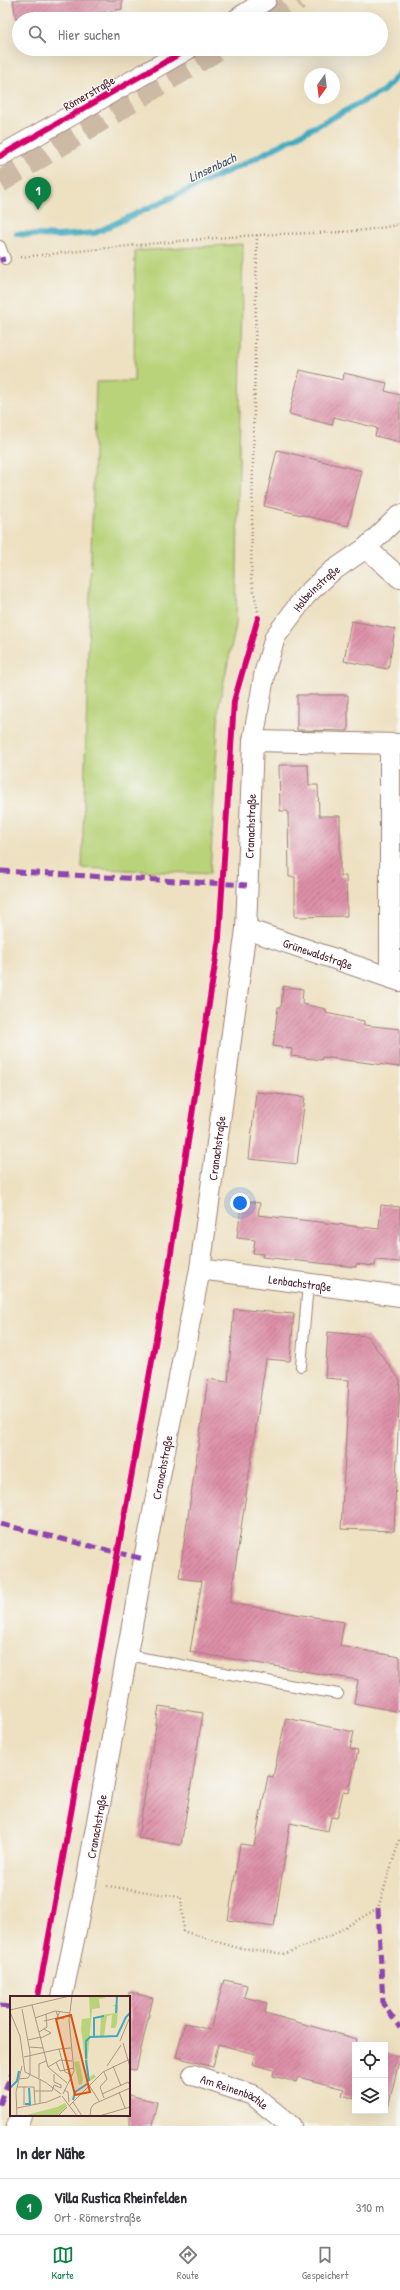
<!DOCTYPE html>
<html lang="de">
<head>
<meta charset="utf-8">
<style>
  :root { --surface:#fff; --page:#f2f2f3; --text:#2b2b33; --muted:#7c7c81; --line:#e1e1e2; --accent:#0b8043 }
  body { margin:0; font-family:"Patrick Hand",sans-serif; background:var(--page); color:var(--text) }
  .controls { position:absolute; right:12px; bottom:12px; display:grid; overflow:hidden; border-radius:0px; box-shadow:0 4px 16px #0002 }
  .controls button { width:36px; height:36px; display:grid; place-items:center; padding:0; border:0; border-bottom:1px solid var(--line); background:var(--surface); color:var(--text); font:20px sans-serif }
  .compass { position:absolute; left:304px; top:68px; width:36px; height:36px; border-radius:50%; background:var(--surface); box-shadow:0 4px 16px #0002; rotate:194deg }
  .you { position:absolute; left:240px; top:1203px; width:14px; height:14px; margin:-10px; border:3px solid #fff; border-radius:50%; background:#1a73e8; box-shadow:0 0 0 6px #1a73e833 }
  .badge { display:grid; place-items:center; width:26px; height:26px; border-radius:50%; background:var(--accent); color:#fff; font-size:13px; font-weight:700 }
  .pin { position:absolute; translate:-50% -33px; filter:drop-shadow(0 1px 2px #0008) }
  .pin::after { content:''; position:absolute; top:21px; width:14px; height:12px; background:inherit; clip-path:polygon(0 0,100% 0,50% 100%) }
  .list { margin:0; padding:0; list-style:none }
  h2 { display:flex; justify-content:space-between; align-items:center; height:52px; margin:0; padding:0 16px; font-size:17px }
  h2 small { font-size:13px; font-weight:400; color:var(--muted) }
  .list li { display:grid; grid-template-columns:26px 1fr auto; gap:12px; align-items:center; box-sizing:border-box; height:56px; padding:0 16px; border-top:1px solid var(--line) }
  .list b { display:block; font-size:15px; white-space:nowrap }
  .list p { margin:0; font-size:13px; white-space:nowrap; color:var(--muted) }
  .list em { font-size:13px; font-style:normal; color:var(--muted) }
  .icon { flex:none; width:22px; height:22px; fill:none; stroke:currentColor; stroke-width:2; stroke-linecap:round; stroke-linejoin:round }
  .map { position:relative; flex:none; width:400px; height:2126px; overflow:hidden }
  .search { position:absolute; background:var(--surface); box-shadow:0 4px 16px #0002; left:12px; right:12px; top:12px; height:44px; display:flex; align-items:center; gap:10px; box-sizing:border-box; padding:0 14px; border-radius:22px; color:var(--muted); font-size:15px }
  .sheet { height:108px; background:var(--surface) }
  nav { display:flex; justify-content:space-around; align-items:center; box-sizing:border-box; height:56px; border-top:1px solid var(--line); background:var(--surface); font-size:11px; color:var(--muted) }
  nav a { display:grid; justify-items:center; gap:2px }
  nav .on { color:var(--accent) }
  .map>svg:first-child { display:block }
  .garden { fill:#b8d379; stroke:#817952 }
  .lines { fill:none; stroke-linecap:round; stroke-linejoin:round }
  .stream { stroke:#3fa9bf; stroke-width:6 }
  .building { fill:url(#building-hatch) }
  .primary-tunnel { stroke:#cdbaa4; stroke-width:22; stroke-dasharray:22 11; stroke-linecap:butt }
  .lane-casing { stroke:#9c8076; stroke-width:12 }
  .street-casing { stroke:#9c8076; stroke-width:22 }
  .path { stroke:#9c8076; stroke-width:2.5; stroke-dasharray:1 3; stroke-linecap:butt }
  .lane { stroke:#fff; stroke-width:10 }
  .street { stroke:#fff; stroke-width:20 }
  .quiet { stroke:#8e44ad; stroke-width:5; stroke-dasharray:10 5; stroke-linecap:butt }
  .cycleway-casing { stroke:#f6f6f2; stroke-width:8 }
  .cycleway { stroke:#d6006c; stroke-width:6 }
  .labels { text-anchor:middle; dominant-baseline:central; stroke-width:3; stroke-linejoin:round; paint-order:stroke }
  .street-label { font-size:12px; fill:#4a1f2b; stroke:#f6f6f2 }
  .water-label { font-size:13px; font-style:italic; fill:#465666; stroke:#f6f6f2 }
  .inset-river { fill:none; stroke:#3fa9bf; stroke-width:2 }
  .inset-road { fill:none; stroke:#ac9386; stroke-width:1 }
  .view { fill:#d8530f; fill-opacity:0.15; stroke:#d8530f; stroke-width:2 }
  .inset-edge { fill:none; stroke:#4a1f2b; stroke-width:2 }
</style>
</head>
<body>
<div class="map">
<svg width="400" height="2126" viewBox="0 0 400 2126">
  <defs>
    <pattern id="building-hatch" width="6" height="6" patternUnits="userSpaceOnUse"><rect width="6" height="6" fill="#dd8fa8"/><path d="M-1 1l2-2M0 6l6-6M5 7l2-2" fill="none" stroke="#b57489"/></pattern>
  </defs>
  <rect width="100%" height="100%" fill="#f6f6f2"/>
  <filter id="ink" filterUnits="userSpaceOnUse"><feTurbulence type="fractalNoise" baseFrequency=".025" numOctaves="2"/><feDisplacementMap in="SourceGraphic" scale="8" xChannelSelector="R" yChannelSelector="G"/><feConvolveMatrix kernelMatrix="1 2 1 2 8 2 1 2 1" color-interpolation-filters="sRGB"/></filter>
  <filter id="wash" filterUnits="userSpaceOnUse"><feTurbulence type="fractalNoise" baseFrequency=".012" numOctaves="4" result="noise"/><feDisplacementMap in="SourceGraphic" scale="16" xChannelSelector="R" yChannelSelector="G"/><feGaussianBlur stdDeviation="0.9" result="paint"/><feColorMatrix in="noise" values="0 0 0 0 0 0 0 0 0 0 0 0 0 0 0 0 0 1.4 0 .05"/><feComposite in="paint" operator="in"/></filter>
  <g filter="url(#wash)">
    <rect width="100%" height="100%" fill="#eee1c2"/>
    <path class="garden" d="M 243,244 L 236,625 L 219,704 L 210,874 L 82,868 L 96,382 L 134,381 L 135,251 Z"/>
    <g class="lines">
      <path class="stream" d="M 17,234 L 58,236 L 95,233 L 250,161 L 383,91 L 400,73"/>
    </g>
    <g id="blocks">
      <g class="building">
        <path d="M 13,0 L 122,0 L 122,9 L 83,16 L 84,19 L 16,19 Z"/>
        <path d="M 300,370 L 343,380 L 344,373 L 387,383 L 385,391 L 400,395 L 400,442 L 375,436 L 377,428 L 334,417 L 332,425 L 289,414 Z"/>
        <path d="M 277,450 L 362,471 L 348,526 L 264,506 Z"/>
        <path d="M 351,621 L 395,629 L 388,669 L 344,661 Z"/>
        <path d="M 297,695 L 348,695 L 348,731 L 297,730 Z"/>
        <path d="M 279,765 L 308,765 L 309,785 L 318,785 L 319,816 L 340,816 L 340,876 L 346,876 L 347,916 L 295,917 L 295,877 L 289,877 L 288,811 L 280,811 Z"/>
        <path d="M 283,986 L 303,989 L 302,1004 L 326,1009 L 326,1013 L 364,1021 L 364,1025 L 400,1029 L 400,1067 L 322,1057 L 322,1060 L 291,1056 L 292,1049 L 273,1046 L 278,1007 L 281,1007 Z"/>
        <path d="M 256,1092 L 305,1097 L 297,1164 L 249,1159 Z"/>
        <path d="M 242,1200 L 260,1203 L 258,1215 L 379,1229 L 381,1205 L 400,1207 L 400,1262 L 376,1260 L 375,1266 L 356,1264 L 356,1267 L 262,1257 L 263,1254 L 253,1253 L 255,1240 L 237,1238 Z"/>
        <path d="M 234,1309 L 294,1314 L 290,1361 L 266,1359 L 230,1603 L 344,1622 L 340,1646 L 400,1657 L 400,1712 L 354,1703 L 358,1680 L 190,1652 L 202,1581 L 179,1578 L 208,1379 L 228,1382 Z"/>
        <path d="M 328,1332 L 367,1336 L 400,1380 L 394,1531 L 341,1529 L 349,1380 L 325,1378 Z"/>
        <path d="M 159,1706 L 203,1713 L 181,1845 L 138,1838 Z"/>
        <path d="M 286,1718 L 354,1732 L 350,1749 L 358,1751 L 349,1793 L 343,1792 L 337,1818 L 331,1817 L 328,1831 L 290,1823 L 274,1927 L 228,1920 L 240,1844 L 254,1846 L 268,1776 L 273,1777 Z"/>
        <path d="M 224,1980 L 247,1985 L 244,1997 L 267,2003 L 265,2013 L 357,2039 L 356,2044 L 358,2045 L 355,2045 L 355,2099 L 342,2095 L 344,2089 L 298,2077 L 296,2082 L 273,2076 L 274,2070 L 252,2064 L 255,2054 L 218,2044 L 213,2067 L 176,2057 L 185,2023 L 210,2030 Z"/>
        <path d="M 129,1992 L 153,1998 L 136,2070 L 129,2069 Z"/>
        <path d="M 385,2053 L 400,2057 L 388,2108 L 385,2107 Z"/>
        <path d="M 129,2095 L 157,2102 L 152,2126 L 129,2126 Z"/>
      </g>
    </g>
  </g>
  <g filter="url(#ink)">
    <use href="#blocks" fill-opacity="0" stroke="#9c8076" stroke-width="1"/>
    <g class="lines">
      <g class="primary-tunnel">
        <path d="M 268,19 L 299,0"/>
        <path d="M 0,182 L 219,49"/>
      </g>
      <defs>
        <g id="lane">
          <path d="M 0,246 L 5,259"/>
          <path d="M 301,1366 L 308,1284"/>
          <path d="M 127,1655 L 338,1694"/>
        </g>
        <g id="street">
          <path d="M 237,19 L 266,0"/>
          <path d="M 0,156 L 188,49"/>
          <path d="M 366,548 L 400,578"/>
          <path d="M 253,741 L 400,744"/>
          <path id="s1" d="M 246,929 L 400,981"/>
          <path d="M 390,978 L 390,744"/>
          <path id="s2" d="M 200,1269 L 400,1296"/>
          <path id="s3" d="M 62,1997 L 86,1883 L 144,1559 L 200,1269 L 246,929 L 253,741 L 265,671 L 275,637 L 306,595 L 331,572 L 366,548 L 400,515"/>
          <path id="s4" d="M 193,2075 L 253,2095 L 291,2126"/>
          <path d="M 17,2126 L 21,2115"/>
        </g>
      </defs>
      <use href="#lane" class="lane-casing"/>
      <use href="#street" class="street-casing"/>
      <g class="path">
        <path d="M 257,235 L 251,578 L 260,621"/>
        <path d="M 21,257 C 100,249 179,240 258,235 C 305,232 354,235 400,224"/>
        <path d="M 107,1886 L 181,1897 L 183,1931 L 234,1947 L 285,1954 L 332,1935 L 378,1908 L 400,1838"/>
      </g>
      <use href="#lane" class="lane"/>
      <use href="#street" class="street"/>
      <g class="quiet">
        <path d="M 0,260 L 5,259"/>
        <path d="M 0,871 L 247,885"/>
        <path d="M 0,1524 L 144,1559"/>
        <path d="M 378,1908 L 383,2004 L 400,2028"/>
        <path d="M 0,2006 L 11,2007"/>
        <path d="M 0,2104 L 11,2075"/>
      </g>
      <defs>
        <g id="cycleway">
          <path d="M 0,156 L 188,49"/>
          <path d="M 38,1997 L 169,1266 L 219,938 L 234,701 L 258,618"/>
        </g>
      </defs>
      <use href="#cycleway" class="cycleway-casing"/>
      <use href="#cycleway" class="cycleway"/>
    </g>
  </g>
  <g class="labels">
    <g class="street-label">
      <text transform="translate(89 93) rotate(-30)">Römerstraße</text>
      <text stroke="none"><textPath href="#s3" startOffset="1443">Holbeinstraße</textPath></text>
      <text stroke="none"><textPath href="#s3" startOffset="1187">Cranachstraße</textPath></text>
      <text stroke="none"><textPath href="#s1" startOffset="76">Grünewaldstraße</textPath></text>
      <text stroke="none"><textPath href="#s3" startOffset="863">Cranachstraße</textPath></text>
      <text stroke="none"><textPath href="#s2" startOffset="101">Lenbachstraße</textPath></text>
      <text stroke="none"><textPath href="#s3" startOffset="539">Cranachstraße</textPath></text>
      <text stroke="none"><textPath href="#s3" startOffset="174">Cranachstraße</textPath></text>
      <text stroke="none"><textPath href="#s4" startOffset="45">Am Reinenbächle</textPath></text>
    </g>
    <g class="water-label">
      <text transform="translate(212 167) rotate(-25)">Linsenbach</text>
    </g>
  </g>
  <g transform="translate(10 1996)">
    <rect width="120" height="120" fill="#eee1c2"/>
    <path d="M 55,107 L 57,110 L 47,120 L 13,120 L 47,111 L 48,116 L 47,111 Z" fill="#b8d379"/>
    <path d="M 79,0 L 94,0 L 95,2 L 89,3 L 90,12 L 82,13 L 77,71 L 79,82 L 84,78 L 86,81 L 78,86 L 71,33 L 72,23 L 80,22 ZM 102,9 L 108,9 L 107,28 L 105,32 L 101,32 L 102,19 L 97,20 L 94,40 L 90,40 L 91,19 L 106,17 L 107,11 ZM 69,65 L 73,83 L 72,88 L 69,89 L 64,66 Z" fill="#b8d379"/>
    <path class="inset-river" d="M 106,17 L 107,0M 84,40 L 84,22 L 94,20M 76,63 L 76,45 L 80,41 L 107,40 L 116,21 L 120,17M 76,64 L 79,85M 0,92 L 7,85 L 9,75M 63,104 L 65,96 L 77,88M 15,108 L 20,108 L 19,92"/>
    <path class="inset-road" d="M 22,9 L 38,71 L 57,87M 0,14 L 60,0M 46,15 L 48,21 L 54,23M 0,16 L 10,40 L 15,76 L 35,86 L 51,98M 25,22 L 45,15 L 60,17M 34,25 L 47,22 L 50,15M 29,36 L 37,31 L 36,18M 31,42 L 41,37 L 34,33M 18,44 L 31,41M 110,45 L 120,21M 113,47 L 120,71M 19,51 L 33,52M 61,52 L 49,53 L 55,76 L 62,79M 14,61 L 49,53M 46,66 L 50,75 L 64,72M 97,70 L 111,49M 103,70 L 111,90M 38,71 L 50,64 L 62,65M 94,76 L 97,83 L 90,91 L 94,102M 29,82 L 29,68 L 36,65M 8,83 L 18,82 L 20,79 L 20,56 L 12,13M 30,83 L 30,107M 79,89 L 89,105M 7,91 L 24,91 L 25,108M 14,91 L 14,109M 54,94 L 58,96 L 59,106M 24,95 L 42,95 L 44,89 L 51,92 L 51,89 L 44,86 L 44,78M 109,96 L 115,112M 53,98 L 64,75 L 59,24 L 62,0M 92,98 L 118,86 L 120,89M 52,100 L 67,120M 63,106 L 72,120M 59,110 L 93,76 L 120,63M 7,112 L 37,106 L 51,100M 7,120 L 6,96 L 12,70M 48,120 L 57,111M 80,120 L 81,112 L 84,108 L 120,92M 89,120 L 120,111"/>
    <path class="view" d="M 61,19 L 80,96 L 65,99 L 46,23 Z"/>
    <rect width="120" height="120" class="inset-edge"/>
  </g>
</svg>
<div class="controls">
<button><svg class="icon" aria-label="locate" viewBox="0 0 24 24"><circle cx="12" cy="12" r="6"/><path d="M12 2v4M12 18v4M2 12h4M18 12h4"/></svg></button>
<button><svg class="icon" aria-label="layers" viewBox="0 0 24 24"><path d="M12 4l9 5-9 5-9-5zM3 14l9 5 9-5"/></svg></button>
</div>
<svg class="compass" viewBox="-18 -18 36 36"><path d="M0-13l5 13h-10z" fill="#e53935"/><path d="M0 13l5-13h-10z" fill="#7c7c81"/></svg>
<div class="you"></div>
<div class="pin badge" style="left:38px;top:210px">1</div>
<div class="search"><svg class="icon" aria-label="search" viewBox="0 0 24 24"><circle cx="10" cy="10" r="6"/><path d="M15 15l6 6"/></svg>Hier suchen</div>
</div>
<section class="sheet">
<h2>In der Nähe<small></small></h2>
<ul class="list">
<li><span class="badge">1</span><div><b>Villa Rustica Rheinfelden</b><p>Ort · Römerstraße</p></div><em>310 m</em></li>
</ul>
</section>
<nav>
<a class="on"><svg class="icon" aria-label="map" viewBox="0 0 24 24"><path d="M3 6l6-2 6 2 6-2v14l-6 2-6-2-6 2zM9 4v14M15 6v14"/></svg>Karte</a>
<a><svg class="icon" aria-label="directions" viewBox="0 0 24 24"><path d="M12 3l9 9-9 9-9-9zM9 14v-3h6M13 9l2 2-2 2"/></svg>Route</a>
<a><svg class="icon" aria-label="saved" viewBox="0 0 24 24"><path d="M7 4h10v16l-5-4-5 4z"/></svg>Gespeichert</a>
</nav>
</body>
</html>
